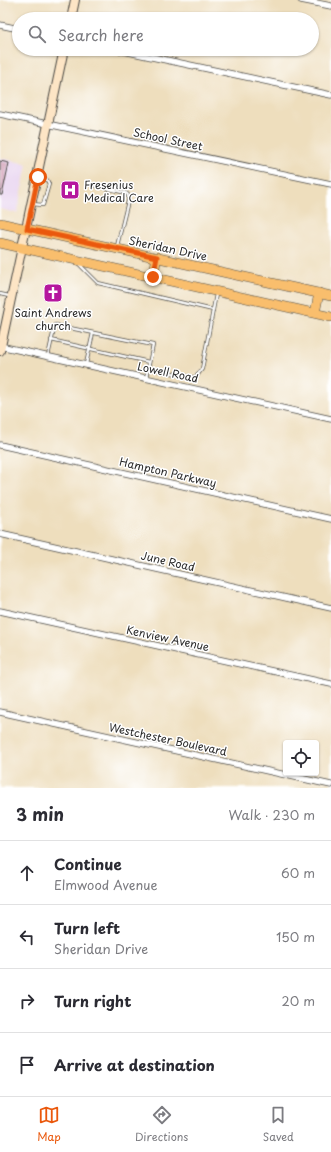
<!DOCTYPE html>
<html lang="en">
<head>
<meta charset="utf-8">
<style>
  :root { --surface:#fff; --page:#f2f2f3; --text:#2b2b33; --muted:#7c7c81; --line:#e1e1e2; --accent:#ea580c }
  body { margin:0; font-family:"Playpen Sans",sans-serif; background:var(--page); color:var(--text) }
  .controls { position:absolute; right:12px; bottom:12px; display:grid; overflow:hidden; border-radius:4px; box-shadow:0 1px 3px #0004 }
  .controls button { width:36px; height:36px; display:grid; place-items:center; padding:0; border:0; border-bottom:1px solid var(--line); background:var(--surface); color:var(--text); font:20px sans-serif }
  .stop { position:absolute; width:12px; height:12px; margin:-9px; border:3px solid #ea580c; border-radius:50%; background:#fff }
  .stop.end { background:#ea580c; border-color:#fff; box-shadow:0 1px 4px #0008 }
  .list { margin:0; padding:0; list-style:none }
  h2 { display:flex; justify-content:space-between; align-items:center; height:52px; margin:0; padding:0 16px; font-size:17px }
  h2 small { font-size:13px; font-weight:400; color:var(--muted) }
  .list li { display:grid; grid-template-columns:26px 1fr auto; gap:12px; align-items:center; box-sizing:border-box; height:64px; padding:0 16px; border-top:1px solid var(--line) }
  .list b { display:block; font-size:15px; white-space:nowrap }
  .list p { margin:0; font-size:13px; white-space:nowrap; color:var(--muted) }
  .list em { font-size:13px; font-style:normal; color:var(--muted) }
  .icon { flex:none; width:22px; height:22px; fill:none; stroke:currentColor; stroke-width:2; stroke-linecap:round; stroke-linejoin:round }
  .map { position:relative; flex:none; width:331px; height:788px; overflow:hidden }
  .search { position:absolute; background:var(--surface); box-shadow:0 1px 3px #0004; left:12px; right:12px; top:12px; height:44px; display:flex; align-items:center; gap:10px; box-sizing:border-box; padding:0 14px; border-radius:22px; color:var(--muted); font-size:15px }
  .sheet { height:308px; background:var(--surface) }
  nav { display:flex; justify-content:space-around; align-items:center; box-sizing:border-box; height:56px; border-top:1px solid var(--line); background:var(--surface); font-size:11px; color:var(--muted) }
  nav a { display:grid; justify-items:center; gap:2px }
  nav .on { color:var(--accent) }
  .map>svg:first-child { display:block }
  .built { fill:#e7d2ef }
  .building { fill:#d2a1b7 }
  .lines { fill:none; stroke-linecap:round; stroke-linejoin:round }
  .lane-casing { stroke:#484641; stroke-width:4 }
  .street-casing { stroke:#484641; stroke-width:7 }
  .secondary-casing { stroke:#484641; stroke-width:10 }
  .primary-casing { stroke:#484641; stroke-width:10 }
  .lane { stroke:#fff; stroke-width:2.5 }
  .street { stroke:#fff; stroke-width:5.5 }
  .secondary { stroke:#fde5c5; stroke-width:8 }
  .primary { stroke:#f9be6d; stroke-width:9 }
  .route { stroke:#ea580c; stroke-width:5 }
  .labels { text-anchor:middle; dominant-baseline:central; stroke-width:3; stroke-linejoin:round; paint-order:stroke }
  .street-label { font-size:11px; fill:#2b2b2b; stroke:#fff }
  .poi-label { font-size:11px; fill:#2b2b2b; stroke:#fff; text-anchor:start }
</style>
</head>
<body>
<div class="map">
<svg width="331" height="788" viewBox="0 0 331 788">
  <rect width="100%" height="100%" fill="#fff"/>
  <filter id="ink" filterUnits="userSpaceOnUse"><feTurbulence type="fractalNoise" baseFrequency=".025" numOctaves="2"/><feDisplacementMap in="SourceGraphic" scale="8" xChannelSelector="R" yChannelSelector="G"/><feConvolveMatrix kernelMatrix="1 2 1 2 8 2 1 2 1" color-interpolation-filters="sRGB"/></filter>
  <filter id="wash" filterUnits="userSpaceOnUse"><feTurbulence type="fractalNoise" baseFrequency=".012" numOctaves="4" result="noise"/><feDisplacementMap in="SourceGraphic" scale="16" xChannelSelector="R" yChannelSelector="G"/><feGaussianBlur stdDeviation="0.9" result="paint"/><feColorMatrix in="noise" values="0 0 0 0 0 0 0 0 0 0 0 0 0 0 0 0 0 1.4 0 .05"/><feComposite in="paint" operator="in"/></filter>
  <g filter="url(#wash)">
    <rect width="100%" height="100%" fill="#eedebd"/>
    <path class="built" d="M 0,158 L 27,164 L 17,213 L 0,209 Z"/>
    <g id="blocks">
      <path class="building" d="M 0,161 L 9,163 L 2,195 L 0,195 Z"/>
    </g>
  </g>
  <g filter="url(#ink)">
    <use href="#blocks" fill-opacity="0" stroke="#484641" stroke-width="1"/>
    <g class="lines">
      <defs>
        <g id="lane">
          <path d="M 93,185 L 126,193 L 128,195 L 128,201 L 117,246"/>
          <path d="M 32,204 L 43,205 L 49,184 L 47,180 L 38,178"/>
          <path d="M 79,264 L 98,283 L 213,310"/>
          <path d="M 0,294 L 9,296"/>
          <path d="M 51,340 L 149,362"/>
          <path d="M 48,356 L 55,325 L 153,345 L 146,378"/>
          <path d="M 86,364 L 93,333"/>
          <path d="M 148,368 L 191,377 L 196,377 L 202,369 L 216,294"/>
        </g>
        <g id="street">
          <path d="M 301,0 L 331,6"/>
          <path d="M 0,25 L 19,29"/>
          <path d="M 114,49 L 331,95"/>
          <path d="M 0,114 L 331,184"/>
          <path d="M 0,346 L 331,419"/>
          <path d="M 0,445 L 331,519"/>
          <path d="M 0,534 L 331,608"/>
          <path d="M 0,611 L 331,684"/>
          <path d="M 0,712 L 331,785"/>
        </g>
        <g id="secondary">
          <path d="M 71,19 L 75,0"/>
          <path d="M 0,351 L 64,49"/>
        </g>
        <g id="primary">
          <path d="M 0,223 L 331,296"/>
          <path d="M 0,243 L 331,317"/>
          <path d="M 153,277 L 157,257"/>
          <path d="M 315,313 L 319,293"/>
        </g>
      </defs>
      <use href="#lane" class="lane-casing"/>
      <use href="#street" class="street-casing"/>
      <use href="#secondary" class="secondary-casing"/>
      <use href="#primary" class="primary-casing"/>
      <use href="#lane" class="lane"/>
      <use href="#street" class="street"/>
      <use href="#secondary" class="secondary"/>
      <use href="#primary" class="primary"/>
    </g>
  </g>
  <g class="lines" filter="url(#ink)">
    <path class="route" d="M 38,177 L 27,229 L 157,257 L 153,277"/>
  </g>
  <defs>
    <symbol id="hospital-square" viewBox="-11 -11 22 22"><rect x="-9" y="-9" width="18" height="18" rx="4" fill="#b5179e" stroke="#fff"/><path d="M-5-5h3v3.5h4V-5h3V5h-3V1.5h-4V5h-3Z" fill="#fff"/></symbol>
    <symbol id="church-square" viewBox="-11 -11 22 22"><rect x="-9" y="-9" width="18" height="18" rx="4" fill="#b5179e" stroke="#fff"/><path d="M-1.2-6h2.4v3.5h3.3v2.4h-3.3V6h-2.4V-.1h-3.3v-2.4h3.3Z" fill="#fff"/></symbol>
  </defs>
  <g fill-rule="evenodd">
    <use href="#hospital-square" x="59" y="179" width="22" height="22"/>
    <use href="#church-square" x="42" y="282" width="22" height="22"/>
  </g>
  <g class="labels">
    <g class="street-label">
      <text transform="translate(168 139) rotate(12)">School Street</text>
      <text transform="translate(168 248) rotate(12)">Sheridan Drive</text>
      <text transform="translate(168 372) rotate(12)">Lowell Road</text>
      <text transform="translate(168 472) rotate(13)">Hampton Parkway</text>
      <text transform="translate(168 561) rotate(13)">June Road</text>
      <text transform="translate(168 638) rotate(12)">Kenview Avenue</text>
      <text transform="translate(168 739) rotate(12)">Westchester Boulevard</text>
    </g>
    <g class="poi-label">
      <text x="84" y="184">Fresenius<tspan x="84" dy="13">Medical Care</tspan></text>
      <text x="53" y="312" text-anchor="middle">Saint Andrews<tspan x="53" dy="13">church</tspan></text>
    </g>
  </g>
</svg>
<div class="controls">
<button><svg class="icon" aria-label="locate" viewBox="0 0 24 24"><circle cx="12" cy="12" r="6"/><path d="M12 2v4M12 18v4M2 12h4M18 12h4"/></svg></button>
</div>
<div class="stop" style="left:38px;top:177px"></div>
<div class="stop end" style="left:153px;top:277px"></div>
<div class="search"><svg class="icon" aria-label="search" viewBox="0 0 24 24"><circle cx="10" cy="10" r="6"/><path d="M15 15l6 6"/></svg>Search here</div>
</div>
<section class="sheet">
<h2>3 min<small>Walk · 230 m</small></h2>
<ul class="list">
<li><svg class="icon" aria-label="ahead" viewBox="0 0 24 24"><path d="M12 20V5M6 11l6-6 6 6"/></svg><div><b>Continue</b><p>Elmwood Avenue</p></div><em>60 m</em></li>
<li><svg class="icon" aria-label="left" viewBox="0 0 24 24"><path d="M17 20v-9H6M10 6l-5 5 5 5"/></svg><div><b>Turn left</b><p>Sheridan Drive</p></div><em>150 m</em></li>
<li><svg class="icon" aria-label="right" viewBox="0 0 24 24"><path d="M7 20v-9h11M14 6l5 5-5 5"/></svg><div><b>Turn right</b></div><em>20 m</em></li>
<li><svg class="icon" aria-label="arrive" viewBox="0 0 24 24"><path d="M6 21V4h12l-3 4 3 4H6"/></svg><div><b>Arrive at destination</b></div></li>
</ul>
</section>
<nav>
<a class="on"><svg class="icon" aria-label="map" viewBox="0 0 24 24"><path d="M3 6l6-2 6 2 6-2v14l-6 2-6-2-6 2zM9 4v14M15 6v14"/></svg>Map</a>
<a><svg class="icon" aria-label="directions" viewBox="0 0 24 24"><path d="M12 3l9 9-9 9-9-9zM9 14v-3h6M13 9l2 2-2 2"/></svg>Directions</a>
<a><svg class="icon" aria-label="saved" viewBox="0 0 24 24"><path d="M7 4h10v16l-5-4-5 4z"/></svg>Saved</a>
</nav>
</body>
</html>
